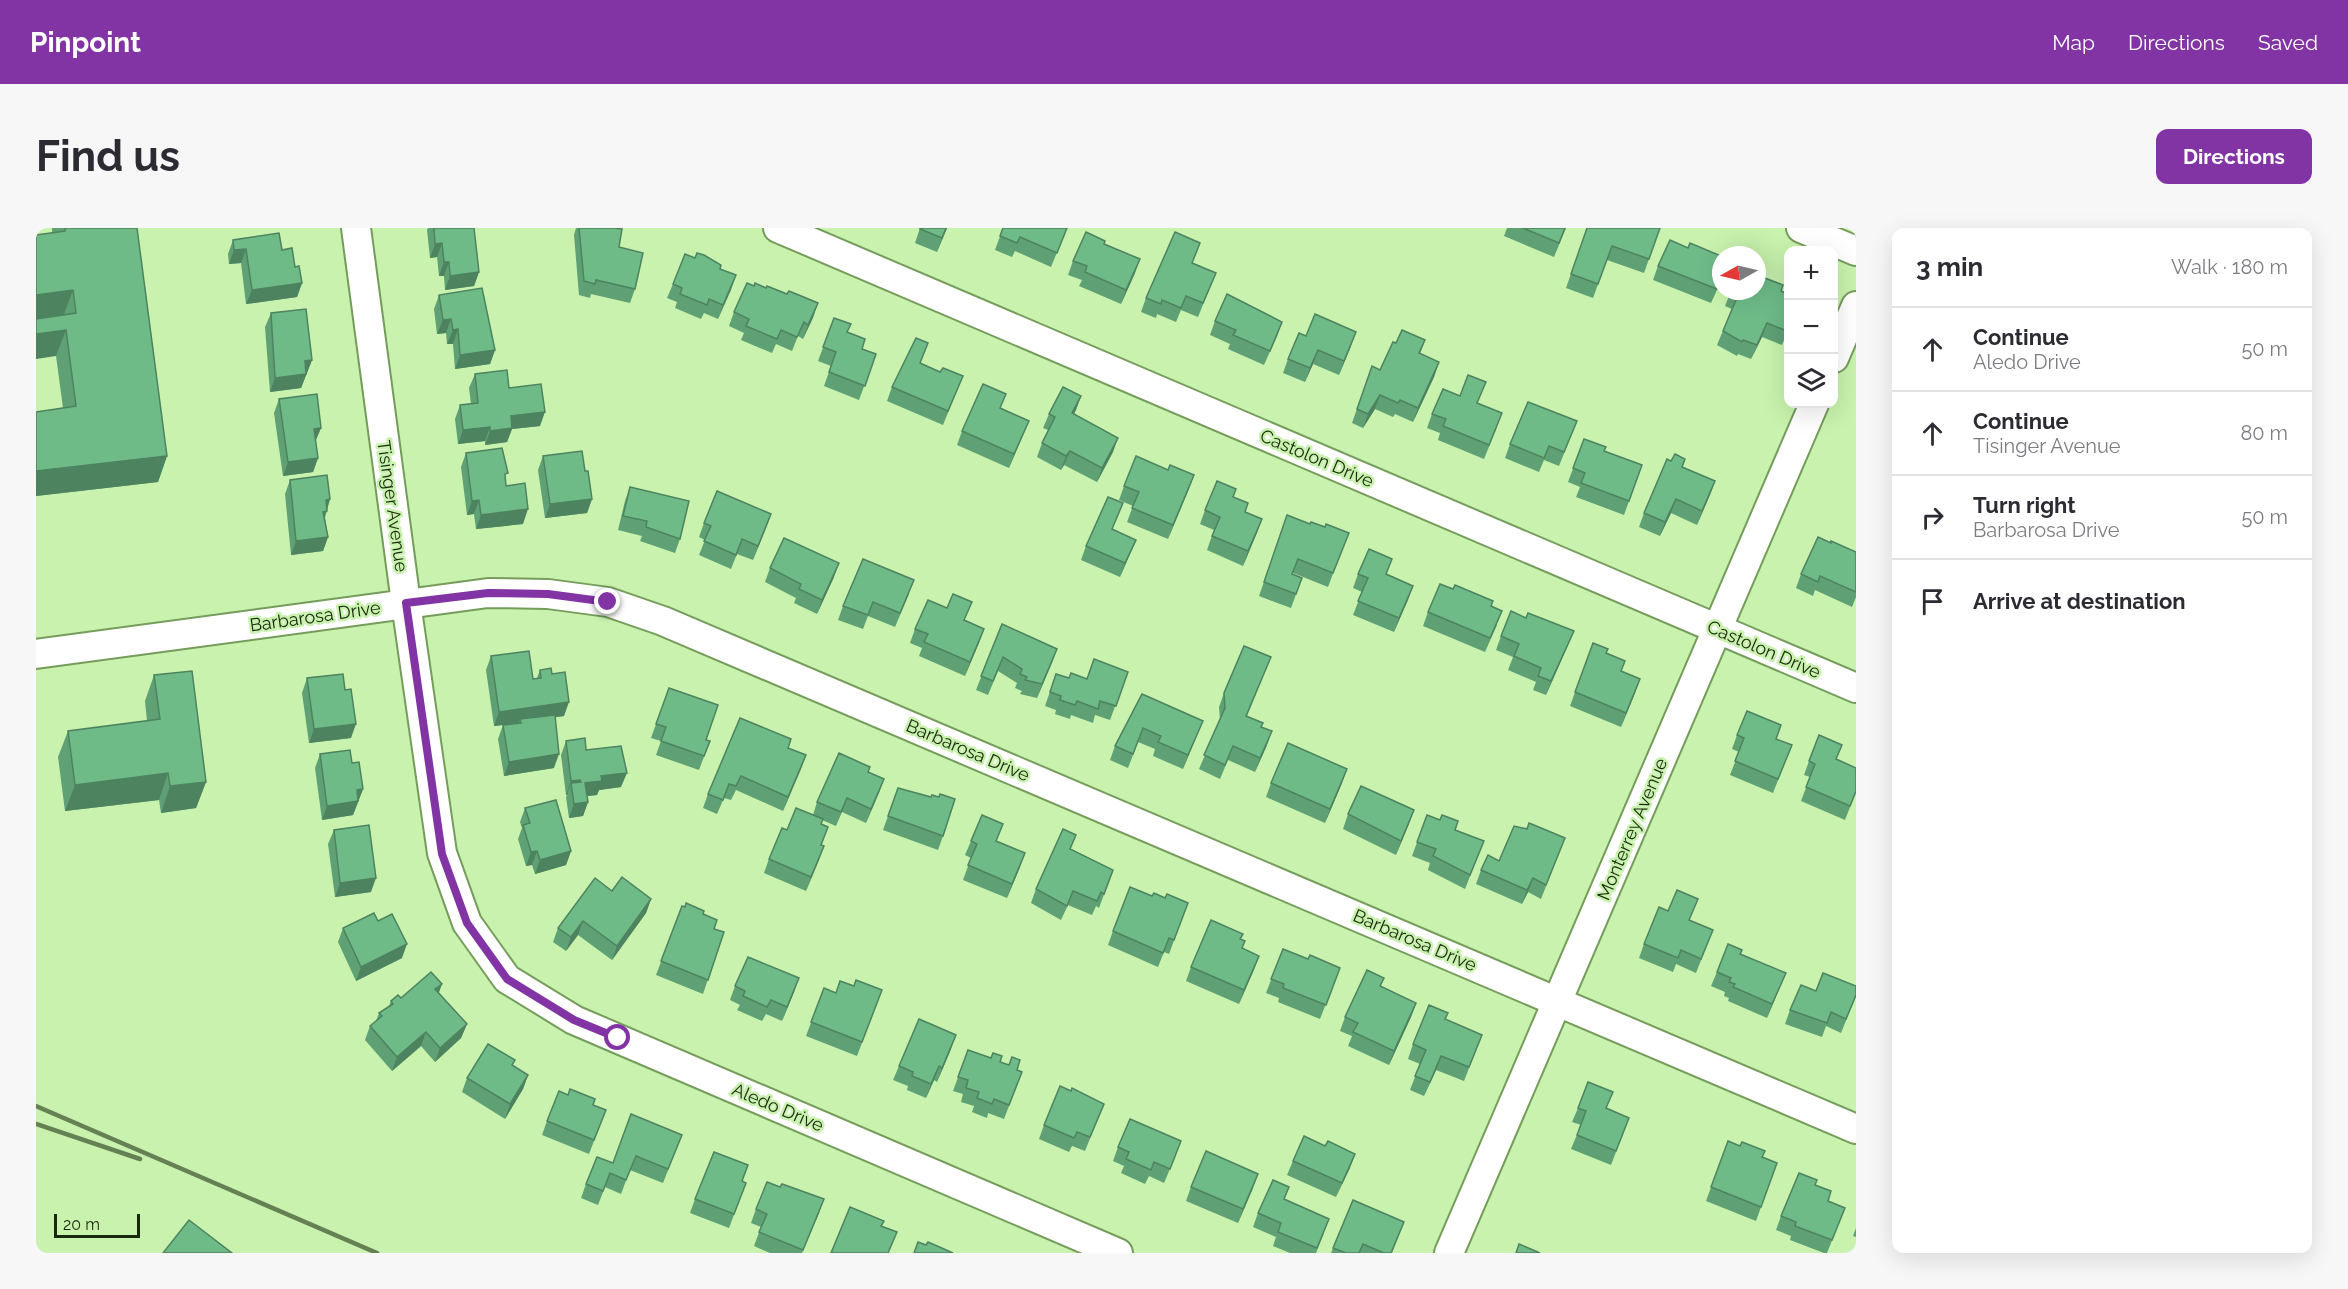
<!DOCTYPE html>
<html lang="en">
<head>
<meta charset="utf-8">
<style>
  :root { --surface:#fff; --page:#f7f7f7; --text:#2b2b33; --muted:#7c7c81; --line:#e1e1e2; --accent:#8234a4 }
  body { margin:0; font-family:Raleway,sans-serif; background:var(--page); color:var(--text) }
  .controls { position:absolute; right:18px; top:18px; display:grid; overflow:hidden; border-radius:12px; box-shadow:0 6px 24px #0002 }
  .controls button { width:54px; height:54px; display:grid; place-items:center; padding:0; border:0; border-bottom:2px solid var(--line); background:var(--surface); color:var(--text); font:30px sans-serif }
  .compass { position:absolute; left:1676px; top:18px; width:54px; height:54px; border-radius:50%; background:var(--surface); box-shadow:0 6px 24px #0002; rotate:262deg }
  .scale { position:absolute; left:18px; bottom:15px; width:86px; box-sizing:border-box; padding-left:6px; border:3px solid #19290e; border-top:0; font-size:16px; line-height:21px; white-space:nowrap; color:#19290e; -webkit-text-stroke:4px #c8f2ad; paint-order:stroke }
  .stop { position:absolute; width:18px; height:18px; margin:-14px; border:4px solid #8234a4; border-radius:50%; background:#fff }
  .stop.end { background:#8234a4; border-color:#fff; box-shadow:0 2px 6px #0008 }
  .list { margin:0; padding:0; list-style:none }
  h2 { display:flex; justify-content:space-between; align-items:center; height:78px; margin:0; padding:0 24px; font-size:26px }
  h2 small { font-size:20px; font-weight:400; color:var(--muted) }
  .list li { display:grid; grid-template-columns:39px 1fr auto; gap:18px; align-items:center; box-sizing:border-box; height:84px; padding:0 24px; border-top:2px solid var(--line) }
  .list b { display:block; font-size:22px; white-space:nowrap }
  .list p { margin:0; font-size:20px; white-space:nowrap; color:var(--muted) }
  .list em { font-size:20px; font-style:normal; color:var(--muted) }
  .icon { flex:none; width:33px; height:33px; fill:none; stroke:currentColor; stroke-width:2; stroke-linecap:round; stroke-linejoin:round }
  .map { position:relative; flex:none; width:1820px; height:1025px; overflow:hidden; border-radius:12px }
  header { display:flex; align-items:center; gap:36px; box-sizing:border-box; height:84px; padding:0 30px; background:var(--accent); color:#fff }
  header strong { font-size:28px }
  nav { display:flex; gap:33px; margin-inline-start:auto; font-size:21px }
  .intro { display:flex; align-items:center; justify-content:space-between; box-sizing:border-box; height:144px; padding:0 36px }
  h1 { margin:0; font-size:42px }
  .button { padding:15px 27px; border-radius:12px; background:var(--accent); color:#fff; font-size:21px; font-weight:700 }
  main { display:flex; gap:36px; padding:0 36px }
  aside { flex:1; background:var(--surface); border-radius:12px; box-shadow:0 6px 24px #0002 }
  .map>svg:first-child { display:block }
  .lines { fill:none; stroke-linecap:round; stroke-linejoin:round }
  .minor-casing { stroke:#759c5b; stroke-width:32 }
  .minor { stroke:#fff; stroke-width:28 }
  .rail { stroke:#658153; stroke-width:4.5 }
  .wall { fill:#5fa175 }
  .shaded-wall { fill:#4d835f }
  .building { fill:#6ebb88; stroke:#4d835f; stroke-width:1.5 }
  .route { stroke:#8234a4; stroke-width:8 }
  .labels { text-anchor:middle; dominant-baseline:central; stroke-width:5; stroke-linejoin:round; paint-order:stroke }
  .street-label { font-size:18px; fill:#19290e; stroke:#c8f2ad }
</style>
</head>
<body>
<header>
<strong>Pinpoint</strong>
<nav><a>Map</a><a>Directions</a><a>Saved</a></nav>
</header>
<div class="intro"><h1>Find us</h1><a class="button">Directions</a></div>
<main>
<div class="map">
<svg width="1820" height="1025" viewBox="0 0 1820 1025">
  <rect width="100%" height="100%" fill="#c8f2ad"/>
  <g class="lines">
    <defs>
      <g id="minor">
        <path d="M 320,0 L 370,375 L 406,625 L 431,695 L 471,751 L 538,792 L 1082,1025"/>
        <path d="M 742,0 L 1820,460"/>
        <path d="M 1765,0 L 1820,23"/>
        <path d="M 1798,130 L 1820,78"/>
        <path d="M 0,426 L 452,365 L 512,366 L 572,374 L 627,393 L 1820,901"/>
        <path d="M 1413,1025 L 1778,176"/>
      </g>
    </defs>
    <use href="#minor" class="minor-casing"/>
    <use href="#minor" class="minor"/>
    <g class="rail">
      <path d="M 0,878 L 341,1025"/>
      <path d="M 0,896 L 104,931"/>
    </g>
  </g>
  <g class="wall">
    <path d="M 16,0 L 101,0 L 131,228 L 122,254 L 0,268 L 0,184 L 27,180 L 20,128 Z"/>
    <path d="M 392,0 L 438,0 L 443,44 L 438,58 L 409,62 L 408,48 L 403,48 L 401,29 L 394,30 L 391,2 Z"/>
    <path d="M 540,0 L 579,0 L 583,19 L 599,61 L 594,75 L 555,66 L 554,70 L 543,67 L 538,7 Z"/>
    <path d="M 884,0 L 911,0 L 901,24 L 879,15 Z"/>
    <path d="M 967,0 L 1031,0 L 1015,39 L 979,23 L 976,29 L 959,22 Z"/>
    <path d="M 1471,0 L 1530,0 L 1518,29 L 1468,8 Z"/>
    <path d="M 1551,0 L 1624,0 L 1608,45 L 1571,32 L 1557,70 L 1530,60 Z"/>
    <path d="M 197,12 L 246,22 L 259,39 L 266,55 L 261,69 L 210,76 L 205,35 L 193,36 L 192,26 Z"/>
    <path d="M 1068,16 L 1099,45 L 1085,76 L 1043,58 L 1046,52 L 1032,47 L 1037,33 Z"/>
    <path d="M 1157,35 L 1180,45 L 1162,89 L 1145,82 L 1140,94 L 1121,86 L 1120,90 L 1105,84 L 1110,70 Z"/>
    <path d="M 1622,38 L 1685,53 L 1675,75 L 1617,52 Z"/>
    <path d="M 684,41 L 700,47 L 682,91 L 668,85 L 665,91 L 639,80 L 641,74 L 631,70 L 637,56 Z"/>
    <path d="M 718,58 L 730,60 L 782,75 L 767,111 L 762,108 L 756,123 L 740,116 L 736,125 L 705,112 L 708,105 L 693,98 L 698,84 Z"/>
    <path d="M 1695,63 L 1745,63 L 1752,102 L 1746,117 L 1726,109 L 1715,131 L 1702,126 L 1701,128 L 1681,117 L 1696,81 L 1689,78 Z"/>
    <path d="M 403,67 L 459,122 L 454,136 L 419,141 L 417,116 L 411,116 L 410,105 L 401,106 L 398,81 Z"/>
    <path d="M 235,85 L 276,132 L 265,160 L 234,164 L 229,99 Z"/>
    <path d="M 798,90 L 826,121 L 840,126 L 823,172 L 788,158 L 795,138 L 782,133 Z"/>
    <path d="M 1179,93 L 1246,94 L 1228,137 L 1192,121 L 1194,116 L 1174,107 Z"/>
    <path d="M 1270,108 L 1315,118 L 1303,147 L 1277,136 L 1269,154 L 1247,145 L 1252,131 Z"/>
    <path d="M 1389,112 L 1384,126 L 1403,134 L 1398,149 L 1377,194 L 1359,186 L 1357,189 L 1339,181 L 1327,200 L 1316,195 L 1336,138 L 1344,142 L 1360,115 Z"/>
    <path d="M 884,135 L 904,144 L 927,148 L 907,197 L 851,173 L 856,159 Z"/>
    <path d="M 439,146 L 473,160 L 504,198 L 476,201 L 471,214 L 449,217 L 449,213 L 422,216 L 419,191 L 424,177 L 435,176 L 433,160 Z"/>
    <path d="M 1045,168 L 1038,186 L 1077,224 L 1061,254 L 1028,237 L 1025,242 L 1001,229 L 1006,215 L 1012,202 L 1007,200 L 1013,186 Z"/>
    <path d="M 243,171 L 285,200 L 279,214 L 282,230 L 277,244 L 247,248 L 238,185 Z"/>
    <path d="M 1442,175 L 1461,199 L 1448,231 L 1402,212 L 1404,205 L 1391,200 L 1396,186 Z"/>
    <path d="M 965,181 L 987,207 L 973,240 L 921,217 L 926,203 Z"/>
    <path d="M 1541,193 L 1523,238 L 1508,232 L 1503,244 L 1469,230 L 1474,216 Z"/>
    <path d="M 1548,211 L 1568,223 L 1606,237 L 1588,287 L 1540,269 L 1544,259 L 1532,254 Z"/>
    <path d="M 430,225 L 469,251 L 470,258 L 487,296 L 440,301 L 438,286 L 431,287 L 425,239 Z"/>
    <path d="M 507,228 L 549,243 L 556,271 L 551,285 L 509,290 L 502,242 Z"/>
    <path d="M 1646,239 L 1679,253 L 1661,297 L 1635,285 L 1624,308 L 1603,299 L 1608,285 Z"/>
    <path d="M 1158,247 L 1132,311 L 1091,294 L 1097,278 L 1083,272 L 1088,258 Z"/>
    <path d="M 254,252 L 294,271 L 289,290 L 292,309 L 287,323 L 255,327 L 249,266 Z"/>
    <path d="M 594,259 L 644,311 L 639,325 L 604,313 L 606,308 L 582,302 L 589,273 Z"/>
    <path d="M 1197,269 L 1209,284 L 1226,291 L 1207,338 L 1171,322 L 1178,302 L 1164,296 L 1169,282 Z"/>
    <path d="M 1087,275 L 1076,301 L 1100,312 L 1084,349 L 1045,332 L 1050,318 Z"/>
    <path d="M 735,286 L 717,332 L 701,326 L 695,341 L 663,327 L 669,312 L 663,309 L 668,295 Z"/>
    <path d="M 1251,287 L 1307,319 L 1292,359 L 1257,345 L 1257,346 L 1266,350 L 1255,380 L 1223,368 Z"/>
    <path d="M 1795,315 L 1820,324 L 1820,369 L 1816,379 L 1779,362 L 1777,368 L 1760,360 L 1765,346 Z"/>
    <path d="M 734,340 L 798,349 L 781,386 L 758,375 L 760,370 L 729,354 Z"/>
    <path d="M 1322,346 L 1351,346 L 1377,358 L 1358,404 L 1317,387 L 1326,364 L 1317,360 Z"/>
    <path d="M 873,366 L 859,399 L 832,388 L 827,401 L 802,392 L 807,378 Z"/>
    <path d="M 1455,378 L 1461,397 L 1449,424 L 1387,398 L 1392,384 Z"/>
    <path d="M 1490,390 L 1538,403 L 1532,417 L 1510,467 L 1497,462 L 1500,454 L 1472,442 L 1477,429 L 1460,422 L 1465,408 Z"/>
    <path d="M 929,392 L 948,401 L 929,448 L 883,428 L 886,420 L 874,415 L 879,401 Z"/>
    <path d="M 966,396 L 1021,421 L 1001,470 L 984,466 L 986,463 L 979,460 L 981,455 L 962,443 L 952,467 L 940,462 Z"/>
    <path d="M 1557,415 L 1570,425 L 1585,443 L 1599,465 L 1585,499 L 1534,478 Z"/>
    <path d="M 455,428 L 497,451 L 501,450 L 504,442 L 516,446 L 528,488 L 519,489 L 518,540 L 468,548 L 462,511 L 467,497 L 458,498 L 450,442 Z"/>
    <path d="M 1235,429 L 1211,488 L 1225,499 L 1231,517 L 1219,544 L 1192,532 L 1184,551 L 1163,541 L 1184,492 L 1183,479 L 1188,465 Z"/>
    <path d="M 1092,444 L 1074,492 L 1059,487 L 1057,495 L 1035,487 L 1034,491 L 1019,486 L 1020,482 L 1009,478 L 1020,446 L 1033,450 L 1051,451 Z"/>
    <path d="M 118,447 L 170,554 L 160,580 L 125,585 L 123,572 L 29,583 L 22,529 L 32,503 L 111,493 L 109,473 Z"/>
    <path d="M 271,450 L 309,462 L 315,510 L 273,515 L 266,465 Z"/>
    <path d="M 633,460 L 670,512 L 674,513 L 663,542 L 620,527 L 625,513 L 615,510 Z"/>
    <path d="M 1106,466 L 1161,507 L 1147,541 L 1117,528 L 1119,521 L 1102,514 L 1092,540 L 1074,532 L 1079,518 Z"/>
    <path d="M 1745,497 L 1740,511 L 1756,517 L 1737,565 L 1694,547 L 1703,524 L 1696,521 L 1701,507 Z"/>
    <path d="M 530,513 L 550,522 L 585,559 L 563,562 L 561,567 L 551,568 L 552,574 L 547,588 L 533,590 L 530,569 L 531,567 L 530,567 L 525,527 Z"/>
    <path d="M 752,520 L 770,527 L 747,583 L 700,562 L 695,572 L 688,570 L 681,586 L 667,580 L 672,566 Z"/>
    <path d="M 284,526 L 316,535 L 327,561 L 317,587 L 286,592 L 279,540 Z"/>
    <path d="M 1800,531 L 1820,564 L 1809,592 L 1765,573 L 1774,549 L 1768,547 L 1773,533 Z"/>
    <path d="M 848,551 L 830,595 L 806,584 L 800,598 L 786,592 L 785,596 L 785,617 L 788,618 L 770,663 L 728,645 L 733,631 L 751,602 L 777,587 L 781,574 Z"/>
    <path d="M 1235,555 L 1306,555 L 1289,595 L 1230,569 Z"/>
    <path d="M 862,560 L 907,608 L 902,622 L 847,602 Z"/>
    <path d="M 489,580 L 535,623 L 530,637 L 499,646 L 496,637 L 490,638 L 482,611 L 486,600 L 484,594 Z"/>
    <path d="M 1378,582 L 1360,627 L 1307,601 L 1312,586 Z"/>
    <path d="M 1391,587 L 1419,602 L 1448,613 L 1429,661 L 1392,642 L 1394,635 L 1376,628 Z"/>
    <path d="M 298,602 L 335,664 L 299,669 L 292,616 Z"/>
    <path d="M 1529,610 L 1505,671 L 1492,664 L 1486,676 L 1440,656 L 1445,642 L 1463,633 Z"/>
    <path d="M 935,613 L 961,613 L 984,639 L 971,670 L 927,652 L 935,630 L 929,627 Z"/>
    <path d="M 1035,621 L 1077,642 L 1063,680 L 1060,678 L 1056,687 L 1032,677 L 1025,692 L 995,675 L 1000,661 Z"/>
    <path d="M 576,663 L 615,671 L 610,685 L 576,732 L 542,707 L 530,723 L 517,714 L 522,700 Z"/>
    <path d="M 1116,668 L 1152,675 L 1133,726 L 1128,724 L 1122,739 L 1072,717 L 1077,703 Z"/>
    <path d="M 646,678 L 667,686 L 678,701 L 688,704 L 667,766 L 620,747 Z"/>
    <path d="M 1653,692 L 1677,702 L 1660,745 L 1640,736 L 1637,744 L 1603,730 L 1608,716 Z"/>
    <path d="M 342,693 L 366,730 L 320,753 L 302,714 L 307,700 Z"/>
    <path d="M 1205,711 L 1209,713 L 1206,720 L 1223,728 L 1203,776 L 1150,753 L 1155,739 Z"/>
    <path d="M 1247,721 L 1272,731 L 1304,740 L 1284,791 L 1242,774 L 1243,770 L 1230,765 Z"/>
    <path d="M 1706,722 L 1705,726 L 1744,759 L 1731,790 L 1692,773 L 1693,770 L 1688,768 L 1689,764 L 1675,758 L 1681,744 Z"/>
    <path d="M 406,756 L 402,765 L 431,796 L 425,810 L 399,834 L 385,818 L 356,843 L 329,812 L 334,798 L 340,793 L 343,785 L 353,778 L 355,773 Z"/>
    <path d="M 699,758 L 758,764 L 746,793 L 730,786 L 726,793 L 701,782 L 704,777 L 694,772 Z"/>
    <path d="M 818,758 L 846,762 L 821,828 L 770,808 L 788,760 L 800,765 Z"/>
    <path d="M 1345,758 L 1380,775 L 1375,789 L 1353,837 L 1312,818 L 1316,808 L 1304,803 L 1309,789 Z"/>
    <path d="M 1780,763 L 1820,768 L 1805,805 L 1790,798 L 1786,809 L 1749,796 L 1754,782 Z"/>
    <path d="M 1409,791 L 1446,807 L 1428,853 L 1400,842 L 1388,868 L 1374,862 L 1384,836 L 1372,831 L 1377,816 Z"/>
    <path d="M 915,821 L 901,854 L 898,852 L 890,870 L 871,862 L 872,858 L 857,852 L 863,838 Z"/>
    <path d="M 932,822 L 955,830 L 986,844 L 968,891 L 952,885 L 951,890 L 936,884 L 938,878 L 925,874 L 927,866 L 917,863 Z"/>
    <path d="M 492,847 L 487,861 L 469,891 L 426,864 L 431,850 Z"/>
    <path d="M 1035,863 L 1068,876 L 1049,923 L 1036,918 L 1033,924 L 1003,911 L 1008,897 Z"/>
    <path d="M 557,877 L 570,882 L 553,926 L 506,907 L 511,893 Z"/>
    <path d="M 1542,880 L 1571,881 L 1593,890 L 1575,937 L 1535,921 L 1545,897 L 1536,894 Z"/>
    <path d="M 646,907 L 627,955 L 594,942 L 585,966 L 569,959 L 562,977 L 545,970 L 550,956 L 577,935 Z"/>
    <path d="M 1692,913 L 1726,929 L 1741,935 L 1720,993 L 1670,973 Z"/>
    <path d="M 1289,918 L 1319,926 L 1300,969 L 1251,947 L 1257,933 Z"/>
    <path d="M 1082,919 L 1140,927 L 1128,955 L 1113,948 L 1109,956 L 1085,945 L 1088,938 L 1077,933 Z"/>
    <path d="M 706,953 L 710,955 L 693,1000 L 654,985 L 659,971 Z"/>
    <path d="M 1779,957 L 1792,973 L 1809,980 L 1791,1025 L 1788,1025 L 1754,1012 L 1755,1008 L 1740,1002 L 1745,988 Z"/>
    <path d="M 1155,959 L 1217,960 L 1202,995 L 1150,973 Z"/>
    <path d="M 1253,959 L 1248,972 L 1288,1005 L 1280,1025 L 1254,1025 L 1237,1018 L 1240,1009 L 1217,999 L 1222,985 Z"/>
    <path d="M 1317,972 L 1368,994 L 1356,1025 L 1295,1025 Z"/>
    <path d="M 720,981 L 783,985 L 766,1025 L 734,1025 L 718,1018 L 725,999 L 715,995 Z"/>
    <path d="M 1820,1000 L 1820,1009 L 1817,1008 Z"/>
  </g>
  <g class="shaded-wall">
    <path d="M 910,0 L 911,0 L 901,24 L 906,10 Z"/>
    <path d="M 406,15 L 401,29 L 394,30 L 399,16 Z"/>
    <path d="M 210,21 L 205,35 L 193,36 L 198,22 Z"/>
    <path d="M 1104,31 L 1099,45 L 1085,76 L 1090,62 Z"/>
    <path d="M 408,34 L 413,34 L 408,48 L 403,48 Z"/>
    <path d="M 443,44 L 438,58 L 409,62 L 414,48 Z"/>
    <path d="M 700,47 L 695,62 L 682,91 L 687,77 Z"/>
    <path d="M 266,55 L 261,69 L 210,76 L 216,62 Z"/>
    <path d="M 37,62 L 27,89 L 0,92 L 0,67 Z"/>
    <path d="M 782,75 L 777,90 L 767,111 L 772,97 Z"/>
    <path d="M 415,91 L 410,105 L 401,106 L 407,92 Z"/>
    <path d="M 1246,94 L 1241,108 L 1228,137 L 1234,123 Z"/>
    <path d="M 1731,95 L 1726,109 L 1715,131 L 1721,117 Z"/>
    <path d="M 422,101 L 417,116 L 411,116 L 417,102 Z"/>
    <path d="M 30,102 L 20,128 L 0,131 L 0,106 Z"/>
    <path d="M 1320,104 L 1315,118 L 1303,147 L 1308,133 Z"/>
    <path d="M 459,122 L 454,136 L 419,141 L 424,127 Z"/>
    <path d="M 1282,122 L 1277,136 L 1269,154 L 1274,140 Z"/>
    <path d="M 276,132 L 265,160 L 234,164 L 239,150 L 269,133 Z"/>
    <path d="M 1403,134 L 1398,149 L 1377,194 L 1382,180 Z"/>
    <path d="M 1344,167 L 1339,181 L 1327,200 L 1332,186 Z"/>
    <path d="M 1045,168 L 1040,182 L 1031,199 L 1036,185 Z"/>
    <path d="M 509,184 L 504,198 L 476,201 L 471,214 L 449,217 L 454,203 L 475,188 Z"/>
    <path d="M 993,193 L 987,207 L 973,240 L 978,226 Z"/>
    <path d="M 454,199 L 449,213 L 422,216 L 427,202 Z"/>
    <path d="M 285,200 L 279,214 L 278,201 Z"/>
    <path d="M 1082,210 L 1077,224 L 1061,254 L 1066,240 Z"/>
    <path d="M 1034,223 L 1028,237 L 1025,242 L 1030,228 Z"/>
    <path d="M 131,228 L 122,254 L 0,268 L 0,243 Z"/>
    <path d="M 282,230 L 277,244 L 247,248 L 252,234 Z"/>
    <path d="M 1158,247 L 1153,261 L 1132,311 L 1137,297 Z"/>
    <path d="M 1679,253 L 1674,267 L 1661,297 L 1666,283 Z"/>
    <path d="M 294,271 L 286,297 L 282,298 L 290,272 Z"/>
    <path d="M 556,271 L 551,285 L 509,290 L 514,276 Z"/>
    <path d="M 1640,271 L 1635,285 L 1624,308 L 1629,294 Z"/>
    <path d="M 443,272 L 438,286 L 431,287 L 436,273 Z"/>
    <path d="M 492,281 L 487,296 L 440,301 L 445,287 Z"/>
    <path d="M 735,286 L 730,300 L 717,332 L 722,318 Z"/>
    <path d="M 1226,291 L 1221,305 L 1207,338 L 1212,323 Z"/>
    <path d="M 292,309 L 287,323 L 255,327 L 260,313 Z"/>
    <path d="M 1100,312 L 1094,326 L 1084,349 L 1089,335 Z"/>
    <path d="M 803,335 L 798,349 L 781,386 L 786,372 Z"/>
    <path d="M 1377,358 L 1372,372 L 1358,404 L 1363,390 Z"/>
    <path d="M 948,401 L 943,415 L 929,448 L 934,434 Z"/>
    <path d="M 1538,403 L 1532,417 L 1510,467 L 1515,453 Z"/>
    <path d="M 1021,421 L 1016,435 L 1001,470 L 1006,456 Z"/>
    <path d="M 1604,451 L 1599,465 L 1585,499 L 1590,485 Z"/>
    <path d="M 533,474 L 528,488 L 485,494 L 484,491 L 483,495 L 458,498 L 463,484 Z"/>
    <path d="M 1167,493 L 1161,507 L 1147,541 L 1152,527 Z"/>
    <path d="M 320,496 L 315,510 L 273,515 L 278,501 Z"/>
    <path d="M 1236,503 L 1231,517 L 1219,544 L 1224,530 Z"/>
    <path d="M 523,526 L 518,540 L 468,548 L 473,534 Z"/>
    <path d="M 770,527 L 765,541 L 747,583 L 752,569 Z"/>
    <path d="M 1311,541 L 1306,555 L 1289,595 L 1294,581 Z"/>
    <path d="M 132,545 L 123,572 L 29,583 L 39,557 Z"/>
    <path d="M 591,545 L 585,559 L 563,562 L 561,567 L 544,569 L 549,555 L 565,548 Z"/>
    <path d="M 848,551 L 843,565 L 830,595 L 835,581 Z"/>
    <path d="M 544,552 L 539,566 L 535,555 L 531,567 L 530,567 L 535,553 Z"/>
    <path d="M 170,554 L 160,580 L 125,585 L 134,558 Z"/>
    <path d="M 327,561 L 317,587 L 286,592 L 291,578 L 321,562 Z"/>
    <path d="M 552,574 L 547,588 L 533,590 L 538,576 Z"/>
    <path d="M 1378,582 L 1373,596 L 1360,627 L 1365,613 Z"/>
    <path d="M 788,618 L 783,632 L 770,663 L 775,649 Z"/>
    <path d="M 501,623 L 496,637 L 490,638 L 495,624 Z"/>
    <path d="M 535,623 L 530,637 L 499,646 L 504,632 Z"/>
    <path d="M 989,625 L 984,639 L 971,670 L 976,656 Z"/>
    <path d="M 340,650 L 335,664 L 299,669 L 304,655 Z"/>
    <path d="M 1497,650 L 1492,664 L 1486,676 L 1491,662 Z"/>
    <path d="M 615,671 L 610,685 L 576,732 L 581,718 Z"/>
    <path d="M 547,693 L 542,707 L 530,723 L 535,709 Z"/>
    <path d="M 371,716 L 366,730 L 320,753 L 325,739 Z"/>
    <path d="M 1223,728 L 1218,742 L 1203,776 L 1208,762 Z"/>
    <path d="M 1750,745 L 1744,759 L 1731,790 L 1736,776 Z"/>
    <path d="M 763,750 L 758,764 L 746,793 L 751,779 Z"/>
    <path d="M 406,756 L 401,770 L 399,761 Z"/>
    <path d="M 1380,775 L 1375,789 L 1353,837 L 1358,823 Z"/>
    <path d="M 431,796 L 425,810 L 399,834 L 404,820 Z"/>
    <path d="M 390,804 L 385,818 L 356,843 L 361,829 Z"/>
    <path d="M 920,807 L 915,821 L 901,854 L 906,840 Z"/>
    <path d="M 1405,828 L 1400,842 L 1388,868 L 1394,854 Z"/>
    <path d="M 903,838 L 898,852 L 890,870 L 895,856 Z"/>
    <path d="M 492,847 L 487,861 L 469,891 L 474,876 Z"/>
    <path d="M 1319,926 L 1314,940 L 1300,969 L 1306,955 Z"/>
    <path d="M 1222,946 L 1217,960 L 1202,995 L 1207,981 Z"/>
    <path d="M 788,971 L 783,985 L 766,1025 Z"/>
  </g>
  <g class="building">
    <path d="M 29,0 L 101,0 L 131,228 L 0,243 L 0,184 L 40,178 L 30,102 L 0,106 L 0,91 L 40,85 L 37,62 L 0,67 L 0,7 L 29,3 Z"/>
    <path d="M 398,0 L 438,0 L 443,44 L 414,48 L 413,34 L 408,34 L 406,15 L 399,16 Z"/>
    <path d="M 543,0 L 579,0 L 586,1 L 583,19 L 607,25 L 599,61 L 560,52 L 559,56 L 548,53 Z"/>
    <path d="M 884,0 L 910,0 L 906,10 L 884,1 Z"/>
    <path d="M 967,0 L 1031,0 L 1021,25 L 984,9 L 981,15 L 964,8 Z"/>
    <path d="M 1487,0 L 1529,0 L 1523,15 Z"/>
    <path d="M 1551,0 L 1624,0 L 1613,31 L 1576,18 L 1562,56 L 1535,46 Z"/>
    <path d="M 1050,4 L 1069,13 L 1068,16 L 1104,31 L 1090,62 L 1049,44 L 1051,38 L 1037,33 Z"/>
    <path d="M 1139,4 L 1164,15 L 1156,35 L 1180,45 L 1167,75 L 1150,68 L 1145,80 L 1126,72 L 1125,76 L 1110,70 Z"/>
    <path d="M 243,5 L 246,22 L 256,20 L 259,39 L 263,38 L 266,55 L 216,62 L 210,21 L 198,22 L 197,12 Z"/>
    <path d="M 1634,12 L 1652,20 L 1654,15 L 1685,28 L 1685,51 L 1681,61 L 1622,38 Z"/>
    <path d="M 661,25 L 668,27 L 685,37 L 684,41 L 700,47 L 687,77 L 673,71 L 671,77 L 644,66 L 646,60 L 637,56 L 649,26 L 659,30 Z"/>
    <path d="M 1721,47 L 1747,57 L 1745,63 L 1752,66 L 1752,100 L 1751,103 L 1731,95 L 1721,117 L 1707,112 L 1706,114 L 1687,103 L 1702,67 L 1694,64 L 1695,63 L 1721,63 Z"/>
    <path d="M 711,55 L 718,58 L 719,55 L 730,60 L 731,58 L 751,66 L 753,63 L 782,75 L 772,97 L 768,94 L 761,109 L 745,102 L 741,111 L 710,98 L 713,91 L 698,84 Z"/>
    <path d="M 446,60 L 459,122 L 424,127 L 422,101 L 417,102 L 415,91 L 407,92 L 403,67 Z"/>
    <path d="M 1191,66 L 1246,94 L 1234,123 L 1197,107 L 1200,102 L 1179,93 Z"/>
    <path d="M 270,81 L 276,132 L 269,133 L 270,146 L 239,150 L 235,85 Z"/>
    <path d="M 1279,86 L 1320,104 L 1308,133 L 1282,122 L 1274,140 L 1252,131 L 1263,105 L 1270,108 Z"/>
    <path d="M 798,90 L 815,96 L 811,104 L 829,111 L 826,121 L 840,126 L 829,158 L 793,144 L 800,124 L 787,119 Z"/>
    <path d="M 1366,102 L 1389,112 L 1383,125 L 1403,134 L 1382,180 L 1364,172 L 1362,175 L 1344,167 L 1332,186 L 1321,181 L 1336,138 L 1344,142 L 1357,114 L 1360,115 Z"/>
    <path d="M 880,110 L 892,115 L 884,135 L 904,144 L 907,140 L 927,148 L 912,183 L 856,159 Z"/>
    <path d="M 471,142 L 473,160 L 505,156 L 509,184 L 475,188 L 476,200 L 454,203 L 454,199 L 427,202 L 424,177 L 442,175 L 439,146 Z"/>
    <path d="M 1432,147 L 1450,154 L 1441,175 L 1466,185 L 1453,217 L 1407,198 L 1410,191 L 1396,186 L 1407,161 L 1424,168 Z"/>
    <path d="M 947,156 L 970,166 L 964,180 L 993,193 L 978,226 L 926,203 Z"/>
    <path d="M 1027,159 L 1045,168 L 1036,185 L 1082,210 L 1066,240 L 1034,223 L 1030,228 L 1006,215 L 1019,189 L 1013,186 Z"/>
    <path d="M 281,166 L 285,200 L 278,201 L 282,230 L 252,234 L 243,171 Z"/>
    <path d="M 1492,174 L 1541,193 L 1528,224 L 1513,218 L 1508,230 L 1474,216 Z"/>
    <path d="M 1548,211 L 1570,219 L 1568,223 L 1606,237 L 1593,273 L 1545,255 L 1549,245 L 1537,240 Z"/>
    <path d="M 466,220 L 472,245 L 469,246 L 470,258 L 489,255 L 492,281 L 445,287 L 443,272 L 436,273 L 430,225 Z"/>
    <path d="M 546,223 L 549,243 L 552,243 L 556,271 L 514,276 L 507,228 Z"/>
    <path d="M 1639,226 L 1649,231 L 1646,239 L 1679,253 L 1666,283 L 1640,271 L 1629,294 L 1608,285 L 1631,231 L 1635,233 Z"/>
    <path d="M 1100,228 L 1132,242 L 1134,237 L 1158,247 L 1137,297 L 1096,280 L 1103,264 L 1088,258 Z"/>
    <path d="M 291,247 L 294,271 L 290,272 L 291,283 L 287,284 L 292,309 L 260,313 L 254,252 Z"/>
    <path d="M 1181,253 L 1200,261 L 1197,269 L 1212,275 L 1209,284 L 1226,291 L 1212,323 L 1176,308 L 1184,289 L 1169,282 Z"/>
    <path d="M 594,259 L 653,273 L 644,311 L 610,299 L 611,293 L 587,288 Z"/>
    <path d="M 681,263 L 735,286 L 722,318 L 706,311 L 700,327 L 668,313 L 675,298 L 668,295 Z"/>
    <path d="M 1072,269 L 1087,275 L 1076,301 L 1100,312 L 1089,335 L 1050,318 Z"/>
    <path d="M 1251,287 L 1274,296 L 1275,294 L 1289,299 L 1290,296 L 1313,305 L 1297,345 L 1262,331 L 1256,346 L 1266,350 L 1260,366 L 1228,354 Z"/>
    <path d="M 1782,309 L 1795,315 L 1795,313 L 1820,324 L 1820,364 L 1784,348 L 1782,354 L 1765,346 Z"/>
    <path d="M 748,310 L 803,335 L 786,372 L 763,361 L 765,356 L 734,340 Z"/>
    <path d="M 1333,321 L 1356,331 L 1350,346 L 1377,358 L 1363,390 L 1322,373 L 1332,350 L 1322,346 Z"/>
    <path d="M 827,331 L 878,352 L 864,385 L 837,374 L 832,387 L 807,378 Z"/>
    <path d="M 1404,356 L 1417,361 L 1419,357 L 1457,373 L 1455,378 L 1466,383 L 1454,410 L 1392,384 Z"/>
    <path d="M 917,366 L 936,374 L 928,392 L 948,401 L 934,434 L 888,414 L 892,406 L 879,401 L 892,372 L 911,380 Z"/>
    <path d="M 1475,383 L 1490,390 L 1492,385 L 1538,403 L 1515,453 L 1502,448 L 1505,440 L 1478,428 L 1483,416 L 1465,408 Z"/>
    <path d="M 966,396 L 1021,421 L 1006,456 L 989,452 L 991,449 L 984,446 L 986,441 L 967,429 L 957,453 L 945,448 Z"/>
    <path d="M 1557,415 L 1572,421 L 1570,425 L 1589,433 L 1585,443 L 1604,451 L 1590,485 L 1539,464 Z"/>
    <path d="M 1208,418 L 1235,429 L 1210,488 L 1227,495 L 1225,499 L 1236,503 L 1224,530 L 1197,518 L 1189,537 L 1168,527 L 1189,480 L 1188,465 Z"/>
    <path d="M 493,423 L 497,451 L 505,450 L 504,442 L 515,440 L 516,446 L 529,444 L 533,474 L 463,484 L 455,428 Z"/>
    <path d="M 1058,431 L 1092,444 L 1080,478 L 1064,473 L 1062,481 L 1041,473 L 1039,477 L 1024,472 L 1025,468 L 1014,464 L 1020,446 L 1033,450 L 1035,445 L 1051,451 Z"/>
    <path d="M 156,443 L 170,554 L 134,558 L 132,545 L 39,557 L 32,503 L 124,491 L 118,447 Z"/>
    <path d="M 307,446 L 309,462 L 315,461 L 320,496 L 278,501 L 271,450 Z"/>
    <path d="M 633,460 L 682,477 L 670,512 L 674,513 L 668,528 L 625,513 L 630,499 L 620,496 Z"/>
    <path d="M 1106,466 L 1167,493 L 1152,527 L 1122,514 L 1125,508 L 1107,500 L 1097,526 L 1079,518 Z"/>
    <path d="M 1711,483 L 1745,497 L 1740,511 L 1756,517 L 1742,551 L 1699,533 L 1708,510 L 1701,507 Z"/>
    <path d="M 519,487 L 523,526 L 473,534 L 467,497 L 485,495 L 484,491 Z"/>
    <path d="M 704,490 L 755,511 L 752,520 L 770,527 L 752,569 L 705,548 L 700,558 L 693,556 L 687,572 L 672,566 Z"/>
    <path d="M 1783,507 L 1806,517 L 1800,531 L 1820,540 L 1820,563 L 1814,578 L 1770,559 L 1779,536 L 1773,533 Z"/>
    <path d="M 549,510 L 550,522 L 585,518 L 591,545 L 565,548 L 566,553 L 549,555 L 552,574 L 538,576 L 535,555 L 545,554 L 544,552 L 535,553 L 530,513 Z"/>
    <path d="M 1252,515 L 1311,541 L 1294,581 L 1235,555 Z"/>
    <path d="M 314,522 L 316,535 L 323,534 L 327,561 L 321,562 L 322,573 L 291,578 L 284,526 Z"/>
    <path d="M 803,525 L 834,539 L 832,544 L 848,551 L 835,581 L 811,570 L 805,584 L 781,574 Z"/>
    <path d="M 1325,558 L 1378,582 L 1365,613 L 1312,586 Z"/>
    <path d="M 862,560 L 895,569 L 896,567 L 903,569 L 904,566 L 919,571 L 907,608 L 852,588 Z"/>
    <path d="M 520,572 L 535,623 L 504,632 L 501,623 L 495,624 L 487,597 L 494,595 L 489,580 Z"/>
    <path d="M 760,580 L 787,591 L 785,596 L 792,599 L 785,617 L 788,618 L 775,649 L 733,631 L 746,600 L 751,602 Z"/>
    <path d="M 946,587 L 967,596 L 960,613 L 989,625 L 976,656 L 932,637 L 941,616 L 935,613 Z"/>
    <path d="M 1391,587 L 1404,592 L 1406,587 L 1422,593 L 1419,602 L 1448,613 L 1434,647 L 1397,628 L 1400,621 L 1381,614 Z"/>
    <path d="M 1493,595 L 1529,610 L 1510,657 L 1497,650 L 1491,662 L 1445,642 L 1452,627 L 1463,633 L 1478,598 L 1491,601 Z"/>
    <path d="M 333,597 L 340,650 L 304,655 L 298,602 Z"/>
    <path d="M 1027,601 L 1040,607 L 1034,621 L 1077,642 L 1068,666 L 1065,664 L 1061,673 L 1037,663 L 1031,678 L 1000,661 Z"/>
    <path d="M 586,649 L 615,671 L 581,718 L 547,693 L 535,709 L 522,700 L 559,650 L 576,663 Z"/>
    <path d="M 1094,659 L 1116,668 L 1118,665 L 1129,670 L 1131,666 L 1152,675 L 1138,712 L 1133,710 L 1127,725 L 1077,703 Z"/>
    <path d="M 1641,662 L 1662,671 L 1653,692 L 1677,702 L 1665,731 L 1645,722 L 1642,730 L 1608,716 L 1623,679 L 1632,683 Z"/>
    <path d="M 650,675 L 668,683 L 667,686 L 681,692 L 678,701 L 688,704 L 672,752 L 625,733 L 646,678 L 649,679 Z"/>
    <path d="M 338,685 L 342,693 L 356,686 L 371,716 L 325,739 L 307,700 Z"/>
    <path d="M 1175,692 L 1207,706 L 1204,711 L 1209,713 L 1206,720 L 1223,728 L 1208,762 L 1155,739 Z"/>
    <path d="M 1692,716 L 1706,722 L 1704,726 L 1750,745 L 1736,776 L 1697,759 L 1699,756 L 1693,754 L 1695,750 L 1681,744 Z"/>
    <path d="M 1247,721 L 1272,731 L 1274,727 L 1304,740 L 1290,777 L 1247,760 L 1248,756 L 1235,751 Z"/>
    <path d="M 712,729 L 763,750 L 751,779 L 735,772 L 731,779 L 707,768 L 709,763 L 699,758 Z"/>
    <path d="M 1331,742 L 1348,750 L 1344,758 L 1380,775 L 1358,823 L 1317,804 L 1322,795 L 1309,789 Z"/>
    <path d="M 395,744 L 406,756 L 399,761 L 431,796 L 404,820 L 390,804 L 361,829 L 334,798 L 346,788 L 343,785 L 357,776 L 355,773 L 362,767 L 365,770 Z"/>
    <path d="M 1787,745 L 1820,758 L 1820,767 L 1810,791 L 1795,784 L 1791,795 L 1754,782 L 1765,757 L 1780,763 Z"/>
    <path d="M 820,752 L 846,762 L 826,814 L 775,794 L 788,760 L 800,765 L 804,753 L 818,758 Z"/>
    <path d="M 1393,777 L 1412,785 L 1409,791 L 1446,807 L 1433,839 L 1405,828 L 1394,854 L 1379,848 L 1390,822 L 1377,816 Z"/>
    <path d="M 883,791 L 920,807 L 906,840 L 903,838 L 895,856 L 876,848 L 877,844 L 863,838 Z"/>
    <path d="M 452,816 L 479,832 L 476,837 L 492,847 L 474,876 L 431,850 Z"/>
    <path d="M 932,822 L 955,830 L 957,825 L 966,828 L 964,834 L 973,837 L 976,829 L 984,832 L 981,842 L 986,844 L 973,877 L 958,871 L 956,876 L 941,870 L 943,864 L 930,860 L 932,852 L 922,849 Z"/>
    <path d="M 1552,854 L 1577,864 L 1570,880 L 1593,890 L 1580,923 L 1541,907 L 1550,883 L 1542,880 Z"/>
    <path d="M 1024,858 L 1035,863 L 1036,860 L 1068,876 L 1054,909 L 1041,904 L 1038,910 L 1008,897 Z"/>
    <path d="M 534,861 L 559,871 L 557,877 L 570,882 L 558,912 L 511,893 L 523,863 L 532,867 Z"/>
    <path d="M 595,886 L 646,907 L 632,941 L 600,928 L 590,952 L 574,945 L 567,963 L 550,956 L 561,929 L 577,935 Z"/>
    <path d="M 1094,891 L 1145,913 L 1134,941 L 1118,934 L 1115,942 L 1090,931 L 1093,924 L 1082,919 Z"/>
    <path d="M 1268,908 L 1289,918 L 1292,913 L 1319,926 L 1306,955 L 1257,933 Z"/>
    <path d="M 1692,913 L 1704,918 L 1706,914 L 1729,923 L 1726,929 L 1741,935 L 1725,979 L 1675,959 Z"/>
    <path d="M 1170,923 L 1222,946 L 1207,981 L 1155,959 Z"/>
    <path d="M 678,924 L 712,937 L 706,953 L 710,955 L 698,986 L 659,971 Z"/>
    <path d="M 1763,945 L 1781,952 L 1779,957 L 1795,963 L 1792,973 L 1809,980 L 1796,1012 L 1759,998 L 1760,994 L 1745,988 Z"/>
    <path d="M 1237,952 L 1253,959 L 1248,971 L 1293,991 L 1281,1020 L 1242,1004 L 1245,995 L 1222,985 Z"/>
    <path d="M 731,954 L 744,959 L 746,956 L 788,971 L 767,1022 L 723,1004 L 731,986 L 720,981 Z"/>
    <path d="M 1317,972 L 1368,994 L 1355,1025 L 1348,1025 L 1327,1016 L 1323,1025 L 1310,1025 L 1297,1020 Z"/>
    <path d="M 814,979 L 848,993 L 845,998 L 861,1004 L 852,1025 L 795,1025 Z"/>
    <path d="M 153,992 L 196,1025 L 127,1025 Z"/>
    <path d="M 882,1014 L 890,1017 L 892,1014 L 917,1025 L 878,1025 Z"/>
    <path d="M 1483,1016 L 1504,1025 L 1480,1025 Z"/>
  </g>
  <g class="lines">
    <path class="route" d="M 572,374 L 512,366 L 452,365 L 370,375 L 406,626 L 431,695 L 471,751 L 538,792 L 582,810"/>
  </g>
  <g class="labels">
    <g class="street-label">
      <text transform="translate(1281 230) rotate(23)">Castolon Drive</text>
      <text transform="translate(357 278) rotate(82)">Tisinger Avenue</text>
      <text transform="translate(279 388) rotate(-8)">Barbarosa Drive</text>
      <text transform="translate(1728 421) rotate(23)">Castolon Drive</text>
      <text transform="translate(932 522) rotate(23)">Barbarosa Drive</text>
      <text transform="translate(1596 601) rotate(-67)">Monterrey Avenue</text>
      <text transform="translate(1379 712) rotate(23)">Barbarosa Drive</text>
      <text transform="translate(742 879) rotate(23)">Aledo Drive</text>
    </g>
  </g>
</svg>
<div class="controls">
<button>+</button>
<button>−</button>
<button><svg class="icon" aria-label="layers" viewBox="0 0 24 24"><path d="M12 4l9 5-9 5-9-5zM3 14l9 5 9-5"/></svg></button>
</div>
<svg class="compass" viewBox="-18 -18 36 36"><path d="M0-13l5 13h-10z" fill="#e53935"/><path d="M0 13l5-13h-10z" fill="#7c7c81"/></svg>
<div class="scale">20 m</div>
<div class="stop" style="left:582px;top:810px"></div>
<div class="stop end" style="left:572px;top:374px"></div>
</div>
<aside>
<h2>3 min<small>Walk · 180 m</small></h2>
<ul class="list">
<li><svg class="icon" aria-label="ahead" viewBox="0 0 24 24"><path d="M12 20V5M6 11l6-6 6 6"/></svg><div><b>Continue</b><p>Aledo Drive</p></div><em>50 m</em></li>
<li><svg class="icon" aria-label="ahead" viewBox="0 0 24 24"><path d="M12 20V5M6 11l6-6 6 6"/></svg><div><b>Continue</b><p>Tisinger Avenue</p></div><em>80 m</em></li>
<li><svg class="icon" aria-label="right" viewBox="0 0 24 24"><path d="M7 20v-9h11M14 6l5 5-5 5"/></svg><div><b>Turn right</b><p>Barbarosa Drive</p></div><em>50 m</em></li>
<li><svg class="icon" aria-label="arrive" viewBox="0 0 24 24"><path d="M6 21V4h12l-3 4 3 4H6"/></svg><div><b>Arrive at destination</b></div></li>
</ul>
</aside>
</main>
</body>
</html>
